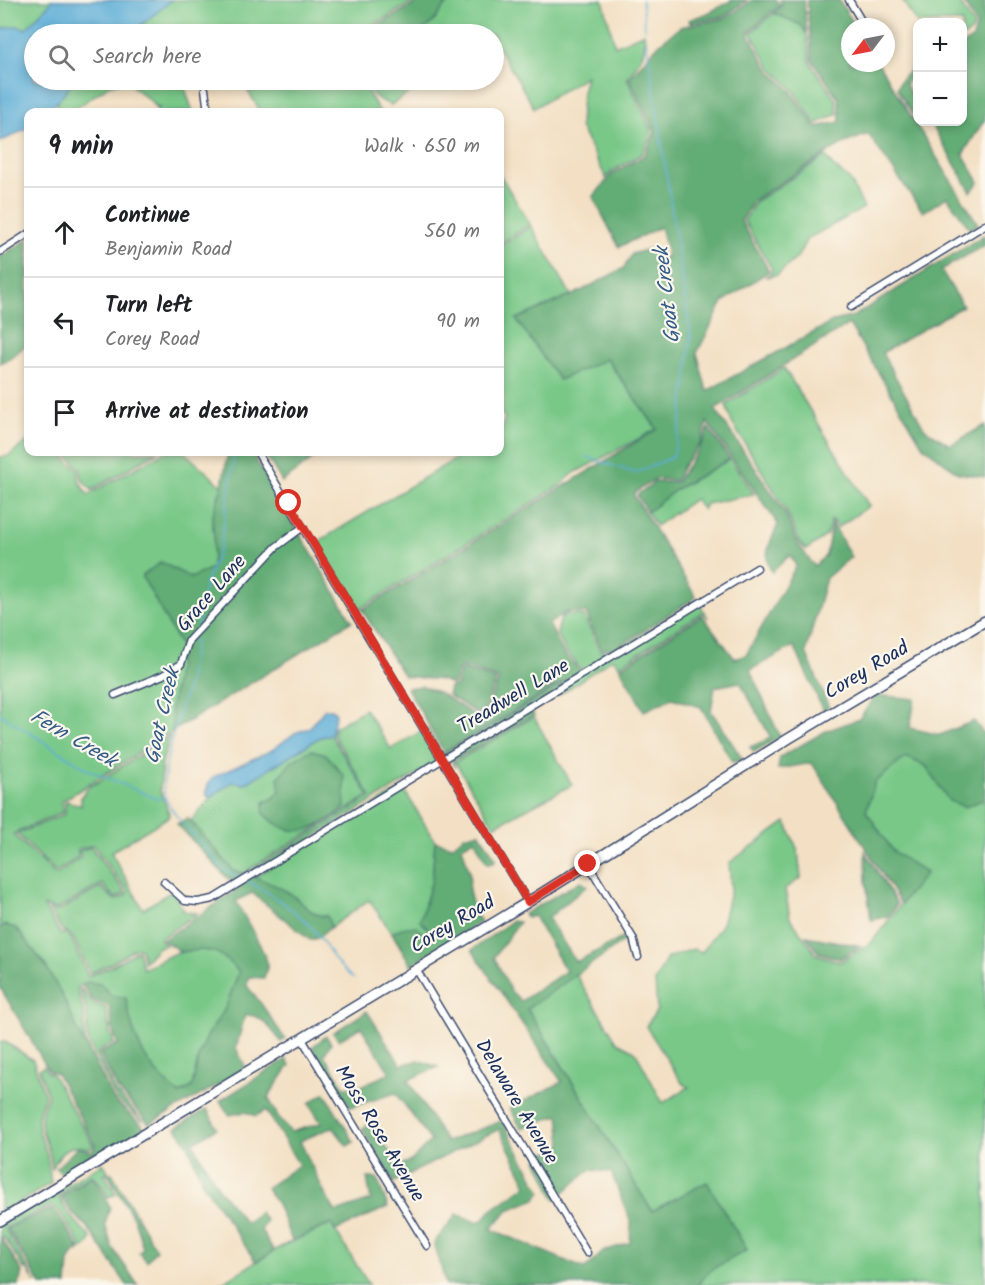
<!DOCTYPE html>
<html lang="en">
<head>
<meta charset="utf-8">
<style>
  :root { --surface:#fff; --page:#f6f6f6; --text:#202124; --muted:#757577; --line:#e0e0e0 }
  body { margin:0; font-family:Kalam,sans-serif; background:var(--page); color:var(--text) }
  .controls { position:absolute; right:18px; top:18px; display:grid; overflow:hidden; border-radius:12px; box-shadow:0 3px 9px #0003 }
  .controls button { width:54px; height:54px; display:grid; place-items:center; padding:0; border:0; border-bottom:2px solid var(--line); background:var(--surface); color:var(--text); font:30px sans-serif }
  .compass { position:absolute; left:841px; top:18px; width:54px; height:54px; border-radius:50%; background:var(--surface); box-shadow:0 3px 9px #0003; rotate:238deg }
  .stop { position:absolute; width:18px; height:18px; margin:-14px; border:4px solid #d93025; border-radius:50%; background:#fff }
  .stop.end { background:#d93025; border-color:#fff; box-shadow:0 2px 6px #0008 }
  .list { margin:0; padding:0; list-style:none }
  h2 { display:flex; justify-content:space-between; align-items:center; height:78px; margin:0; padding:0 24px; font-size:26px }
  h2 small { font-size:20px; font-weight:400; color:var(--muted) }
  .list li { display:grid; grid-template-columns:39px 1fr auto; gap:18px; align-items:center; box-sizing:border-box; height:90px; padding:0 24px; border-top:2px solid var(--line) }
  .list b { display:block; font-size:22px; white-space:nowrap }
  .list p { margin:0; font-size:20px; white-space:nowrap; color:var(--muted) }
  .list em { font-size:20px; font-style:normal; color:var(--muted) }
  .icon { flex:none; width:33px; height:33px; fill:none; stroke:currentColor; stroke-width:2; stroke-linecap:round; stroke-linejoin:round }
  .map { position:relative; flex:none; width:985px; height:1285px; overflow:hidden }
  .search { position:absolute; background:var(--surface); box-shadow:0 3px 9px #0003; left:24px; top:24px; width:480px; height:66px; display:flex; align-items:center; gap:15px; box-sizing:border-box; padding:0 21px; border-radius:33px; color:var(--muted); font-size:22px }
  .panel { position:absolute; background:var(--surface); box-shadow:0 3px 9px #0003; left:24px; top:108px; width:480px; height:348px; border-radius:12px }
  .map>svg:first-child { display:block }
  .green { fill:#79c888; stroke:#4a7c73; stroke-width:1.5 }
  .forest { fill:#62ac74; stroke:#3e6e69; stroke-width:1.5 }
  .water { fill:#5daed7; stroke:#3c6e9a; stroke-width:1.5 }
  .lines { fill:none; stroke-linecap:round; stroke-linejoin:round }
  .stream { stroke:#5daed7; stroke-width:1.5 }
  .street-casing { stroke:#3b4a6d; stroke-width:9 }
  .secondary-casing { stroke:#3b4a6d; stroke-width:12 }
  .street { stroke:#fff; stroke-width:6 }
  .secondary { stroke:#fff; stroke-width:9 }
  .route { stroke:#d93025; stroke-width:8 }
  .labels { text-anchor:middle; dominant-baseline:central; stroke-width:4.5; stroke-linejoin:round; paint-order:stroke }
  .street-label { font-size:20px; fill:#1b2f5e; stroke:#fbf7ec }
  .water-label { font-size:21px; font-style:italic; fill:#325b88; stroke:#fbf7ec }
</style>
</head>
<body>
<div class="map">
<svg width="985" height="1285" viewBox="0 0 985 1285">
  <rect width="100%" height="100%" fill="#fbf7ec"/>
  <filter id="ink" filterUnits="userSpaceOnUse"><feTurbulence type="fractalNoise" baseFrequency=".0167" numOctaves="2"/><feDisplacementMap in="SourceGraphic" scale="12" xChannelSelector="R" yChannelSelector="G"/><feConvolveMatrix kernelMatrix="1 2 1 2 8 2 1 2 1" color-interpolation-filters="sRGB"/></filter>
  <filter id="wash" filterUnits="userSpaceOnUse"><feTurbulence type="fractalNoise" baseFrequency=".008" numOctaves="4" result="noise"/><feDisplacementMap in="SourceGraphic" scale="24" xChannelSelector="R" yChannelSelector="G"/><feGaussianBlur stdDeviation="1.35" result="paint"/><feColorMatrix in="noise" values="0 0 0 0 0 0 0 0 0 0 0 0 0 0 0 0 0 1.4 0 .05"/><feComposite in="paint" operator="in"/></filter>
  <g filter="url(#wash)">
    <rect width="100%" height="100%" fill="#f3e0c4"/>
    <g class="green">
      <path d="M 0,0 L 53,0 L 26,29 L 16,26 L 0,29 Z"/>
      <path d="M 172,0 L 416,0 L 358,34 L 130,34 Z"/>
      <path d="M 457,0 L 470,4 L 468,0 L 603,0 L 615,46 L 644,33 C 648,53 638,63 627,78 L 652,132 L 642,154 L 611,172 L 606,178 L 580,127 L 582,92 L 586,76 L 534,108 L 498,47 L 494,54 L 494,34 L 412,34 C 419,32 427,28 433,22 C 444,10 439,6 457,0 Z"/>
      <path d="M 902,0 L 958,0 L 974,26 L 972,31 L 963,37 L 962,22 L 917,23 Z"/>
      <path d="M 774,13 L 801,25 L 807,34 L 810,62 L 836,100 L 837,114 L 816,124 L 792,88 L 771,68 L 751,33 Z"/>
      <path d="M 75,80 L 182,80 L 193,112 L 158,112 L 152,102 L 156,108 L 159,108 L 126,81 L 110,85 L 70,112 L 62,112 L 56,103 Z"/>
      <path d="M 241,80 L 360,80 L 380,112 L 261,112 Z"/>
      <path d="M 363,80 L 417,80 L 414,90 L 391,105 C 376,100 371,93 363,80 Z"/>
      <path d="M 826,156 L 832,165 L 850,180 L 864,208 L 807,239 L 797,258 L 777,275 L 765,277 L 771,273 L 772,269 L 744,221 L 756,201 Z"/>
      <path d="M 500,175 L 530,224 L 500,244 Z"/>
      <path d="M 531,226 L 571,295 L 517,319 L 606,359 L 657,429 L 574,473 L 558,487 L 359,609 L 316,543 L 457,458 L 454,452 L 500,452 L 500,435 L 505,417 L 500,413 L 500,247 Z"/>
      <path d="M 784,368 L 869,506 L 838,527 L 834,521 L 831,520 L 827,535 L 806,550 L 799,542 L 788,513 L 732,423 L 726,405 Z"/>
      <path d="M 28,441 L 28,452 L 60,452 L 68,462 L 78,469 L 79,481 L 88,495 L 164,452 L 184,452 L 222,486 L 212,518 L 214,536 L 212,568 L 192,578 L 178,572 L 142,576 L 181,647 L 171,708 L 173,731 L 62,801 L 63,812 L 13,834 L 56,875 L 81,857 L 79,851 L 91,847 L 126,893 L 115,898 L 102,884 L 58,909 L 44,906 L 61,935 L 66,933 L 72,940 L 88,976 L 112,966 L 138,950 L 143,969 L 175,953 L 201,949 L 223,954 L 239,972 L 225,1009 L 209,1033 L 199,1055 L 192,1087 L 180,1094 C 168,1084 155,1074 147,1061 C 133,1040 131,1013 111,995 C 105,990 94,986 87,982 L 77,988 L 84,1013 L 84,1032 L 86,1044 L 81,1045 L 45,965 L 31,948 L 4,925 L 0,928 L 0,457 L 8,456 Z"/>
      <path d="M 63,452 L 157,452 L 92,490 L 82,480 L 80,468 Z"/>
      <path d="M 730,459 L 754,494 L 706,504 L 703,510 L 695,499 L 656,526 L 647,512 L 678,488 Z"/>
      <path d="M 697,600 L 708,618 L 704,613 L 701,613 L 619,666 L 613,658 L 565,691 L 562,684 L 583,670 L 566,652 L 557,633 L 561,618 L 566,614 L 584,616 L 600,651 L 616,651 Z"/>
      <path d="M 365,709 L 391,749 L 427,728 L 441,753 L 446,753 L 447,756 L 253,874 L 249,872 L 371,797 L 333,734 L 335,727 Z"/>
      <path d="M 534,717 L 572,785 L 494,826 L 455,762 Z"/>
      <path d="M 331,735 L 369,796 L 243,873 L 234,871 L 191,821 L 214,794 L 232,782 L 245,784 L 320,737 Z"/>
      <path d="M 170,736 L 162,763 L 160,790 L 170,816 L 111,852 L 143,909 L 172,891 L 185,912 L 197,913 L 161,938 L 161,941 L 166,945 L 158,947 L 144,962 L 141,949 L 137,947 L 110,964 L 90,973 L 74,939 L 67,931 L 63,932 L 49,909 L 59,911 L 101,887 L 115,900 L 127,895 L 128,891 L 93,845 L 78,849 L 78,857 L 56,872 L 17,834 L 65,814 L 65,802 L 67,801 L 81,806 L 81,797 L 86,789 Z"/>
      <path d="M 906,757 L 926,766 L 950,801 L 965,806 L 985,799 L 985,1285 L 697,1285 L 712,1269 L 747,1250 L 707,1183 L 652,1212 L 527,1008 L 576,975 L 617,1042 L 635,1051 L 663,1103 L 689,1087 L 682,1083 L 646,1026 L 657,1010 L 655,981 L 667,958 L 693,949 L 702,952 L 722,924 L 731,888 L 729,863 L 786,822 L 798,851 L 801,878 L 785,889 L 790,918 L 816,954 L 840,962 L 871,943 L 905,899 L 893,851 L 866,811 L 875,782 Z"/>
      <path d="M 403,788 L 435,841 L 432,880 L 420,921 L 435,935 L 428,937 L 402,928 L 392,933 L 369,900 L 331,927 L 327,916 L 319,917 L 288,893 L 254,877 Z"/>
      <path d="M 81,989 L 91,1002 L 106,1008 L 110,1033 L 114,1043 L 99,1051 L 98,1054 L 115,1090 L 143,1122 L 116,1098 L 89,1043 L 87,1031 L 87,1012 L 80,989 Z"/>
      <path d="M 4,1041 L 33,1060 L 45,1096 L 38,1115 L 39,1132 L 47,1155 L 51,1183 L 0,1215 L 0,1043 Z"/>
      <path d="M 44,1066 L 47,1072 L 53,1075 L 93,1145 L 90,1149 C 70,1142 61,1150 52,1169 L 50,1154 L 42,1131 L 41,1115 L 48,1096 L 39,1069 Z"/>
      <path d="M 103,1163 L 108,1171 L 104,1174 L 116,1194 L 108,1197 L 102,1185 L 92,1175 L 58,1195 L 68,1213 L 91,1238 L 87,1246 L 77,1252 L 80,1244 L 59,1210 L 50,1206 L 5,1228 L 36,1283 L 26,1268 L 24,1269 L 5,1238 L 0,1238 L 0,1225 Z"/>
      <path d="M 331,1224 L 369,1285 L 218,1285 L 284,1245 Z"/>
    </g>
    <g class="forest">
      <path d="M 421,0 L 457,0 C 440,6 444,10 433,22 C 422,34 409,35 394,34 L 390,29 L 383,28 L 372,34 L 363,34 Z"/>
      <path d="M 732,0 L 747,0 L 725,16 L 690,23 L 689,20 L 708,13 Z"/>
      <path d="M 752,0 L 776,0 L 780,5 L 748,33 L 769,70 L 789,89 L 816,127 L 840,122 L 839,99 L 812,60 L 807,0 L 839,0 L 856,27 L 850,27 L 850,63 L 878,63 L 978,224 L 970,229 L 947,197 L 923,212 L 868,134 L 840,145 L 754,200 L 741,221 L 769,271 L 723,302 L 697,353 L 707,391 L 834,321 L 854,316 L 984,235 L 985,245 L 941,270 L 963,306 L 882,353 L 925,429 L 950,445 L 985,425 L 985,477 L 958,473 L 923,446 L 849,324 L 715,409 L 786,514 L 797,543 L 814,566 L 826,555 L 832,522 L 851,557 L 826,578 L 806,652 L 829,708 L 823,710 L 794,646 L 750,670 L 780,737 L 754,752 L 750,747 L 771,738 L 740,682 L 715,687 L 711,711 L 743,760 L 732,762 L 701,707 L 672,698 L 644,711 L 620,668 L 702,615 L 735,659 L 746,655 L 796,566 L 790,555 L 772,572 C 761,554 771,542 778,524 L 707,422 L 701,443 L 683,466 L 676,480 L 655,479 L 633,494 L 696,597 L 616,648 L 601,649 L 586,613 L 566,612 L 549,624 L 564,654 L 581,671 L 444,752 L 407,688 L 422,686 L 440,693 L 475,716 L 485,712 L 499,679 L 461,666 L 453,685 L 442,680 L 404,676 L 362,610 L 657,429 L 607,359 L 559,380 L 516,319 L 577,293 L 624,268 L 632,254 L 649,249 L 665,259 L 667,250 L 660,227 L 619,247 L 593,197 L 612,174 L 644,156 L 655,132 L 629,78 L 659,44 L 680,27 L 726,18 Z"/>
      <path d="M 780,0 L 804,0 L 807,34 L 801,25 L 774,13 L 782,5 Z"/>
      <path d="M 962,0 L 985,0 L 985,119 L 963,154 L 979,182 L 971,192 L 930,122 L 962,122 L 963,45 L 973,38 L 977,25 Z"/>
      <path d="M 917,68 L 917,73 L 905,83 L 917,105 L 917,121 L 897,89 C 900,79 907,71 917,68 Z"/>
      <path d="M 28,239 L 28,343 L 11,358 L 0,363 L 0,257 Z"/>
      <path d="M 708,428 L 730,459 L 678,488 L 647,512 L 637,495 L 655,482 L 677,482 C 688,462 702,450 708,428 Z"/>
      <path d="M 228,452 L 251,452 L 352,621 L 173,731 L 171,708 L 181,647 L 142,576 L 161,562 L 191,578 L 212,568 L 214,536 L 212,518 L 222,486 Z"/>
      <path d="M 264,452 L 314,452 L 317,456 L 282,482 Z"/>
      <path d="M 462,669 L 496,680 L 483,711 L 476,713 L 448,695 L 450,687 L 455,687 Z"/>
      <path d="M 562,684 L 565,691 L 532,711 L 534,715 L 454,760 L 452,763 L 455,767 L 447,752 Z"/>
      <path d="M 876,695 L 915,699 L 910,728 L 940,735 L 974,721 L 985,735 L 985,799 L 965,807 L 949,801 L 926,766 L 906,757 L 875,782 L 866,811 L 893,851 L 926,873 L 901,904 L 812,763 L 778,769 L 780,757 L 826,731 L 859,719 Z"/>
      <path d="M 311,750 L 326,754 L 344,776 L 345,807 C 318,831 290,843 263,812 L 264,802 L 274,798 L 280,791 L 278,778 L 292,761 Z"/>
      <path d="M 188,818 L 234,871 C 252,875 272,883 288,892 C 301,900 311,917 327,916 L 331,927 L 318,938 L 310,940 L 252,893 L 236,901 L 260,945 L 268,964 L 264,978 L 248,977 L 247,986 L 262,1005 L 285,1039 L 281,1042 C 271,1029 262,1014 245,1015 L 236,1048 L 245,1066 L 238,1074 L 149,1124 L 117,1088 L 100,1053 L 118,1044 L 113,1033 L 109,1006 L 92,1000 L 82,985 L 87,982 L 101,984 L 111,995 L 126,998 C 133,1041 145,1066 179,1094 L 192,1087 L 199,1055 L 209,1033 L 225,1009 L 239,972 C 218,949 213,948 181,952 L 163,940 L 242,886 L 228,879 L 177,824 Z"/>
      <path d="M 479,832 L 496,859 L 493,863 L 487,863 L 474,839 L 462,846 L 470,875 L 469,891 L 474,911 L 481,922 L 411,965 L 392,933 L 402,928 L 416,926 L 428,937 L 434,935 L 420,921 L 432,880 L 435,841 L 452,846 L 464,836 Z"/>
      <path d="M 865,852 L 897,904 L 889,916 L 871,920 L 866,881 Z"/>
      <path d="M 581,881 L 587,886 L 548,918 L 576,962 L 622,938 L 625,940 L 527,1009 L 652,1211 L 707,1182 L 747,1250 L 712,1269 L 697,1285 L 446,1285 L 434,1243 L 457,1214 L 476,1222 L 483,1220 L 490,1211 L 527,1185 L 499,1129 L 394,1182 L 362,1129 L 369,1124 L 400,1165 L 411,1161 L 431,1141 L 396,1093 L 350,1107 L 312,1047 L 326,1036 L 331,1043 L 324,1055 L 344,1087 L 361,1086 L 390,1073 L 361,1027 L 339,1040 L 333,1033 L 367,1011 L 401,1065 L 419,1060 L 438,1067 L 408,1080 L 446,1142 L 502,1121 L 541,1192 L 536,1199 L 508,1210 L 491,1229 L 585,1269 L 604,1251 L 630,1243 L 631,1223 L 611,1172 L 590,1170 L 555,1199 L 537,1159 L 562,1144 L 559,1115 L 521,1128 L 510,1108 L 562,1082 L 472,950 L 512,921 L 519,922 L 494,957 L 511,991 L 521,1001 L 566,971 L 534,916 L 527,918 L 524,914 Z"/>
      <path d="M 4,925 L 16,928 L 45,965 L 61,993 L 84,1044 L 86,1044 L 114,1100 L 143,1126 L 142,1130 L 64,1177 L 56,1168 L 78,1147 L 92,1152 L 95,1145 L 57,1074 L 49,1071 L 0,987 L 0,928 Z"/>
      <path d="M 806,936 L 861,946 L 840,959 L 818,952 Z"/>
      <path d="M 286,1059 L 290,1065 L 268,1097 L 278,1117 L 291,1132 L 321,1123 L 309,1103 L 325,1093 L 354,1142 L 347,1146 L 333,1127 L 300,1141 L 327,1198 L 336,1212 L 371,1200 L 367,1178 L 377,1178 L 388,1207 L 335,1231 L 331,1224 L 292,1241 L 277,1204 L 266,1188 L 299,1165 L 266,1110 L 256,1116 L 245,1112 L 229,1115 L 220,1101 Z"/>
      <path d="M 207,1109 L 217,1128 L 193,1143 L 220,1191 L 246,1223 L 260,1212 L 266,1221 L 261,1231 L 274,1251 L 256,1262 L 203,1184 L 188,1145 L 176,1128 Z"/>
      <path d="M 107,1173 L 112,1173 L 156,1250 L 147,1261 L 139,1253 L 143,1248 L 134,1219 Z"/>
      <path d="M 92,1177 L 100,1186 L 110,1207 L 105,1224 L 112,1247 L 138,1285 L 127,1285 L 88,1228 L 71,1212 L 61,1196 Z"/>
      <path d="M 50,1209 L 57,1212 L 78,1246 L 69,1262 L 67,1285 L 41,1285 L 7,1228 Z"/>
      <path d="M 2,1239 L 22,1272 L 19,1285 L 0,1285 L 0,1241 Z"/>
    </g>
    <g class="water">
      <path d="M 53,0 L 172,0 L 130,34 L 34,34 L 34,80 L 75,80 L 56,103 L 45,112 L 28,112 L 28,128 L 0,142 L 0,29 L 16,26 L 26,29 Z"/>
      <path d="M 325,709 L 332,709 L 336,713 L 331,735 L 320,737 L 245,784 L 232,782 L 211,797 L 206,794 L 208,784 L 213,777 L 272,750 L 295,733 L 309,728 Z"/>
    </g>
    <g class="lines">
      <g class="stream">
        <path d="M 642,0 L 645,29"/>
        <path d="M 587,457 L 635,473 L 673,457 L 682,416 L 691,337 L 646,39"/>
        <path d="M 197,626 L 205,584 L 220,548 L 235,452"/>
        <path d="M 195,639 C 193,654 191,670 188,685 C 181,708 158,777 165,797 C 172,813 187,828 199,841 C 210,853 223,872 239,878"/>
        <path d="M 0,714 L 87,769 L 157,799 L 165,798"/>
        <path d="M 249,882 C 272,895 295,909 313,929 C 329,947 332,962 354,979"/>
      </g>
    </g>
  </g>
  <g filter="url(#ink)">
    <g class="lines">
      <defs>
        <g id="street">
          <path d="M 849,0 L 865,27"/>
          <path d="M 205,89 L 208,112"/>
          <path d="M 0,252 L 28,234"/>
          <path d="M 851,307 L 985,225"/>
          <path d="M 257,452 L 528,902"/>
          <path d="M 115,695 L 163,675 L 181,664 L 189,640 L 276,547 L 303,527"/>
          <path d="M 588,864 L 633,938 L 638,957"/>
          <path d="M 164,882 L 185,901 L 198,902 L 213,899 L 757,568"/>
          <path d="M 416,969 L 587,1253"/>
          <path d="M 302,1039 L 427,1246"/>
        </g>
        <path id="secondary" d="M 0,1221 L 528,902 L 788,739 L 985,621"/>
      </defs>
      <use href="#street" class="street-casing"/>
      <use href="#secondary" class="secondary-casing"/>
      <use href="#street" class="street"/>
      <use href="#secondary" class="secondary"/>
    </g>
  </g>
  <g class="lines" filter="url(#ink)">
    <path class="route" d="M 289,503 L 528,902 L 588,864"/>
  </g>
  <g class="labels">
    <g class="street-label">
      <text transform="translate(212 594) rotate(-49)">Grace Lane</text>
      <text transform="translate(867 671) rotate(-31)">Corey Road</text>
      <text transform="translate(514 697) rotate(-31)">Treadwell Lane</text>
      <text transform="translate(453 925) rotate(-31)">Corey Road</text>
      <text transform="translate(516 1102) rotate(59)">Delaware Avenue</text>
      <text transform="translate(379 1134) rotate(59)">Moss Rose Avenue</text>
    </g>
    <g class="water-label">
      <text transform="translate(668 295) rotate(-97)">Goat Creek</text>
      <text transform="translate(163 716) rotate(-77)">Goat Creek</text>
      <text transform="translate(73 739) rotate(30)">Fern Creek</text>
    </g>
  </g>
</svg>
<div class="controls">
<button>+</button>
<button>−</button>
</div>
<svg class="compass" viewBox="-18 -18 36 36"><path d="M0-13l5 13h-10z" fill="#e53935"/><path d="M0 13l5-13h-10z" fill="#757577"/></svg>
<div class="stop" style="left:289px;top:503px"></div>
<div class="stop end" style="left:588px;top:864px"></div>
<div class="search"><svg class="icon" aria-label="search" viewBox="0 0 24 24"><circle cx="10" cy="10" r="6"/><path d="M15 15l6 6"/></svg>Search here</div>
<section class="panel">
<h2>9 min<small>Walk · 650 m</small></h2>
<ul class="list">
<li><svg class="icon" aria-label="ahead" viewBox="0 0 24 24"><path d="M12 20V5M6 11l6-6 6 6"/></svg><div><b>Continue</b><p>Benjamin Road</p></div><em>560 m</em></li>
<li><svg class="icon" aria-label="left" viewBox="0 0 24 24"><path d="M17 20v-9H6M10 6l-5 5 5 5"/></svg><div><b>Turn left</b><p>Corey Road</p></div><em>90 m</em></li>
<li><svg class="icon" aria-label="arrive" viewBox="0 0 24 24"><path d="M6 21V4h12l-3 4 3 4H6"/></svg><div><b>Arrive at destination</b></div></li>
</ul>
</section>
</div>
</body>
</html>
